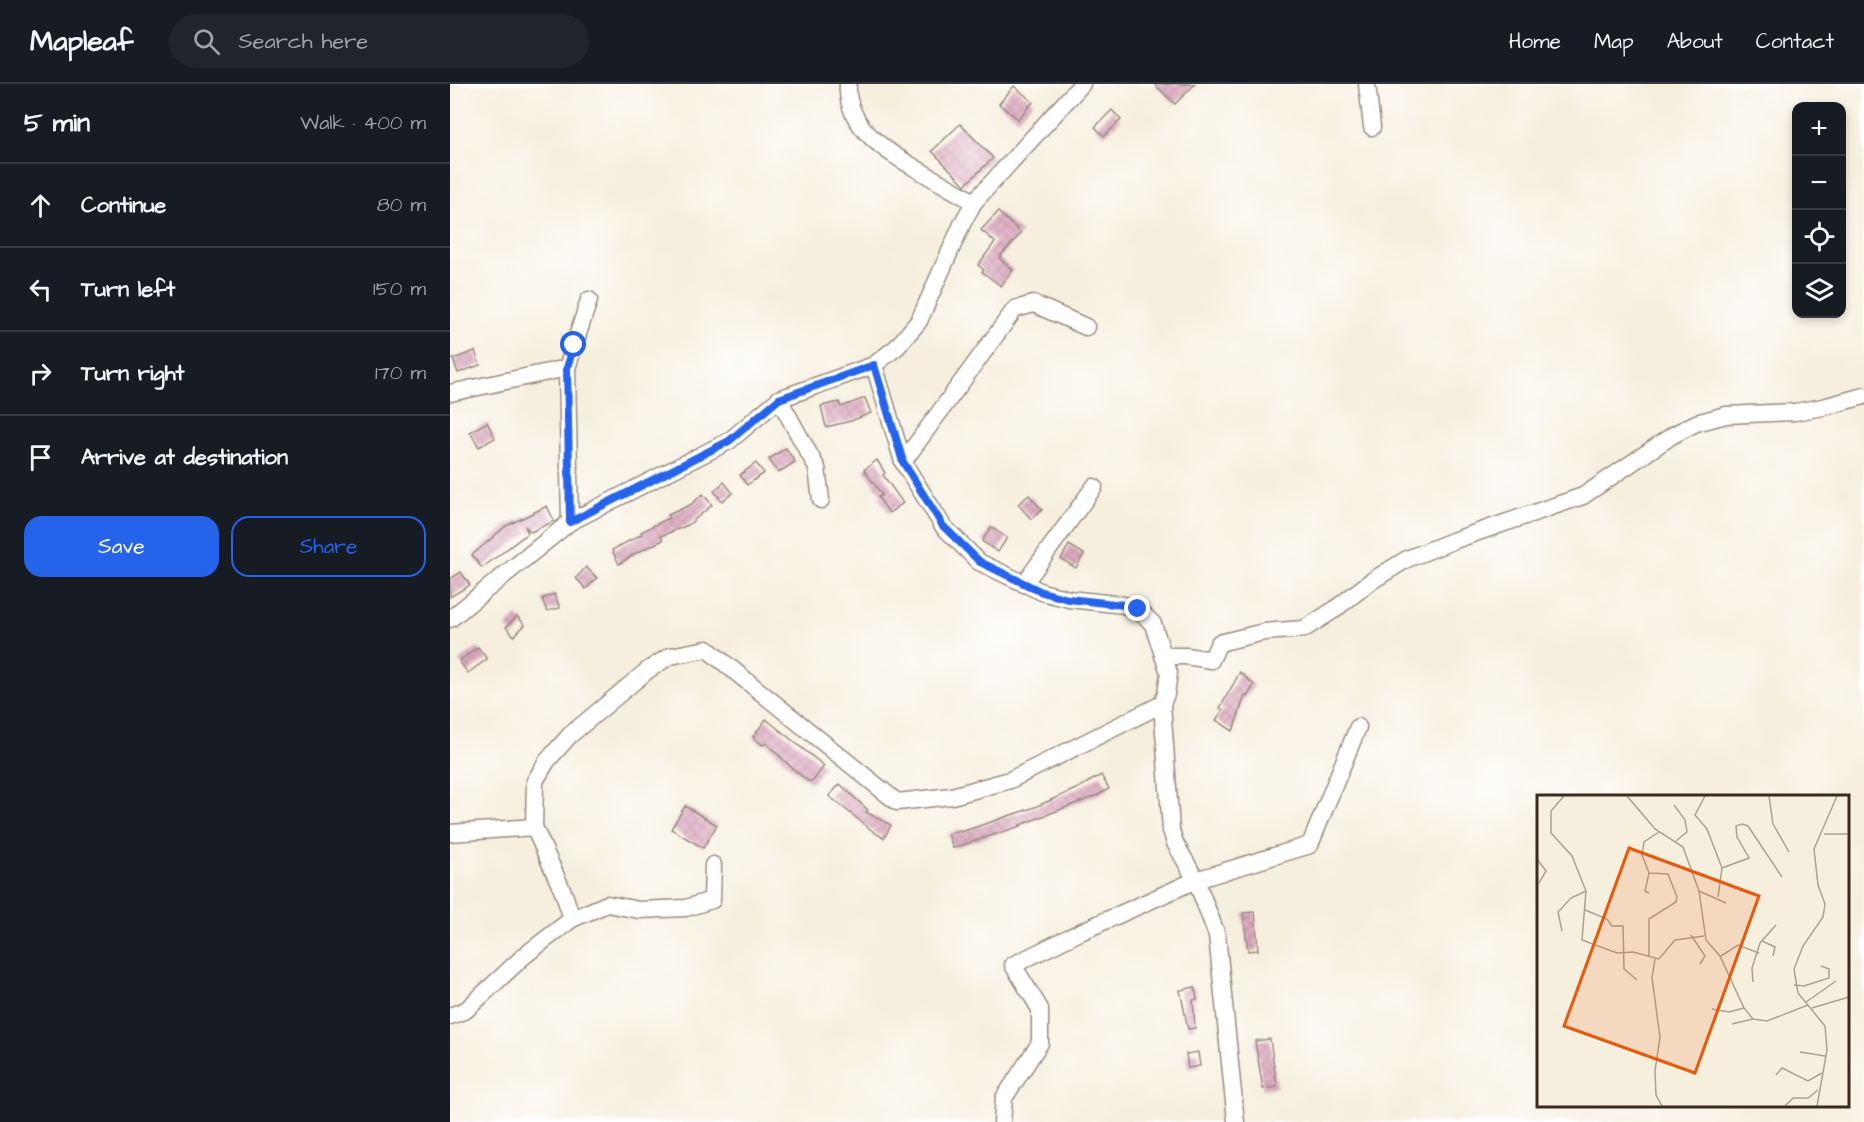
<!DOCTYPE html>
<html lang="en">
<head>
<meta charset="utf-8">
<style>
  :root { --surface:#171b24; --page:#20242c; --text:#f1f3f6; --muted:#9ea1a6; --line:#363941; --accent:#2563eb }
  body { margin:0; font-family:"Architects Daughter",sans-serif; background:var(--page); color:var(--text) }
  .controls { position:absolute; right:18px; top:18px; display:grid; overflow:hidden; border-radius:12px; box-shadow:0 3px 9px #0003 }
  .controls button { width:54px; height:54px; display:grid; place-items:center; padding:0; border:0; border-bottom:2px solid var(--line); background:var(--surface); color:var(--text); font:30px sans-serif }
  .stop { position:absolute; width:18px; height:18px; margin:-14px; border:4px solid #2563eb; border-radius:50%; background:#fff }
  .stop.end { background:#2563eb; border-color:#fff; box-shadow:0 2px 6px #0008 }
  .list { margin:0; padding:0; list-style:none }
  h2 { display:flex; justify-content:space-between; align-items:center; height:78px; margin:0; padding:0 24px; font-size:26px }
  h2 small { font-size:20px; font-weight:400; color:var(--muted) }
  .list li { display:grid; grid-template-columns:39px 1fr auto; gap:18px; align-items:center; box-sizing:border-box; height:84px; padding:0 24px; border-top:2px solid var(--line) }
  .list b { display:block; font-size:22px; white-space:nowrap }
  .list em { font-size:20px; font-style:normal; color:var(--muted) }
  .actions { display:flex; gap:12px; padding:18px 24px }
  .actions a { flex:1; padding:14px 0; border:2px solid var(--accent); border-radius:18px; text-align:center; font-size:21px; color:var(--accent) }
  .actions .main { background:var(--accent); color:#fff }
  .icon { flex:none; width:33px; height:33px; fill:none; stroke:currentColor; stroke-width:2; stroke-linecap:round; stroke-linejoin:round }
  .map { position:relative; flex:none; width:1414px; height:1038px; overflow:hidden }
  header { display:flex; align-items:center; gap:36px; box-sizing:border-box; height:84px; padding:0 30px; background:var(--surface); border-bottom:2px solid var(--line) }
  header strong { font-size:28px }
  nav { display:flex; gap:33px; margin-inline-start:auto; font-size:21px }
  .search { width:420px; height:54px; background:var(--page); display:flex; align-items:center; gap:15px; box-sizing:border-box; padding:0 21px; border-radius:33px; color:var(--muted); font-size:22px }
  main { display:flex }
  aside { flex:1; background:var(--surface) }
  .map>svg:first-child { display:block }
  .building { fill:url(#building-cross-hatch) }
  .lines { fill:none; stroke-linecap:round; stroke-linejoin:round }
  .minor-casing { stroke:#988c7e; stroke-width:19 }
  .minor { stroke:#fff; stroke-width:16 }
  .route { stroke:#2563eb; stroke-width:8 }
  .inset-road { fill:none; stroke:#aba091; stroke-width:1.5 }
  .view { fill:#e8590c; fill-opacity:0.15; stroke:#e8590c; stroke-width:3 }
  .inset-edge { fill:none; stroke:#3b2a1e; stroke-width:3 }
</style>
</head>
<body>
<header>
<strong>Mapleaf</strong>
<div class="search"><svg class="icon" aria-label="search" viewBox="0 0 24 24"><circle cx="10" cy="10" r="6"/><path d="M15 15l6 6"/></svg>Search here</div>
<nav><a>Home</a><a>Map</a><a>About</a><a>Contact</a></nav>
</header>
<main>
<aside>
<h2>5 min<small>Walk · 400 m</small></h2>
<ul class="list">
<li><svg class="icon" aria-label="ahead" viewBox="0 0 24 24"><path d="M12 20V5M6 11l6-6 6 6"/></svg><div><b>Continue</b></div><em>80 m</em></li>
<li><svg class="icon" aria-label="left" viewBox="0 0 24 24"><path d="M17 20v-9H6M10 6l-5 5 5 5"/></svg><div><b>Turn left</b></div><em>150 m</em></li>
<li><svg class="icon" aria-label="right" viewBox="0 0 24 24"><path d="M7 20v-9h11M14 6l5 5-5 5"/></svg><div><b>Turn right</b></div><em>170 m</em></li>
<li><svg class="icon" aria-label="arrive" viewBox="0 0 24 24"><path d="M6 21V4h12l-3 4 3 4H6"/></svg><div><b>Arrive at destination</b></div></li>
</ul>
<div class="actions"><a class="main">Save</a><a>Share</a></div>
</aside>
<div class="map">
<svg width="1414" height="1038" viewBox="0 0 1414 1038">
  <defs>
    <pattern id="building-cross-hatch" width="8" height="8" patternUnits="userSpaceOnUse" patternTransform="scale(1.5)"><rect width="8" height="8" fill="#deaac1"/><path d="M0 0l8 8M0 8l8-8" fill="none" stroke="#bf92a5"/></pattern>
  </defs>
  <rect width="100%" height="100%" fill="#fff"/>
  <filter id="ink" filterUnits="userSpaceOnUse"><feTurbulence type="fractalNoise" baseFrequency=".0167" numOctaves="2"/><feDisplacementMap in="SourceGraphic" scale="12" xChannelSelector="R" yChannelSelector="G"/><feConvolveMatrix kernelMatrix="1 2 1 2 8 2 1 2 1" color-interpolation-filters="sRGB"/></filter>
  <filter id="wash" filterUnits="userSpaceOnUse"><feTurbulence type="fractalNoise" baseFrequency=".008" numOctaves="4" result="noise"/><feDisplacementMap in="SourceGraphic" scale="24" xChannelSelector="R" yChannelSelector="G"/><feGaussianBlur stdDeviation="1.35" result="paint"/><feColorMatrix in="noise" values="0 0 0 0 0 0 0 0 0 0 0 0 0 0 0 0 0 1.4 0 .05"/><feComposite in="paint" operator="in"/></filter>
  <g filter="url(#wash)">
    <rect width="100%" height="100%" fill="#f6efde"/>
    <g id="blocks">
      <g class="building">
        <path d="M 704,0 L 745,0 L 725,20 Z"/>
        <path d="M 564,2 L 583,18 L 568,35 L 549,20 Z"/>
        <path d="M 662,26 L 671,36 L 654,52 L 645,43 Z"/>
        <path d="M 510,40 L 543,74 L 515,101 L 482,67 Z"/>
        <path d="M 548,128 L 571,149 L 549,174 L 563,186 L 551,202 L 532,188 L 534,186 L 528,181 L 545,158 L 531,146 Z"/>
        <path d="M 25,267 L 30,281 L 8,289 L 3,275 Z"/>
        <path d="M 415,314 L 421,329 L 401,337 L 376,343 L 371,322 L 389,318 L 391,323 Z"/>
        <path d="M 37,338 L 45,354 L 29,363 L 20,348 Z"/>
        <path d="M 336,364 L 345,378 L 328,389 L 319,375 Z"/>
        <path d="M 427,376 L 435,389 L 433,391 L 453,419 L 439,429 L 428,413 L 432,411 L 414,386 Z"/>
        <path d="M 306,379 L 314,389 L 297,401 L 290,391 Z"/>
        <path d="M 274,398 L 283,409 L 272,417 L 264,407 Z"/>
        <path d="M 253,410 L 262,421 L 238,441 L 211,452 L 213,456 L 182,471 L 182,472 L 169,480 L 162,466 L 192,450 L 191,448 L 219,434 L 218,431 L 240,421 Z"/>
        <path d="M 579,411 L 592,426 L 581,435 L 568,420 Z"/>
        <path d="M 97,422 L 104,437 L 81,448 L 75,442 L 78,449 L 32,484 L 22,471 L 56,442 Z"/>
        <path d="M 541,443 L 557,454 L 548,468 L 532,457 Z"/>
        <path d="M 619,461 L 634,470 L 626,484 L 611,475 Z"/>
        <path d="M 136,483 L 147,494 L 136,505 L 126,494 Z"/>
        <path d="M 11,488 L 20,501 L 0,513 L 0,495 Z"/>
        <path d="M 104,510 L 110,524 L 97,527 L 92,515 Z"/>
        <path d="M 67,532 L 75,541 L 64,552 L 56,543 Z"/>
        <path d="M 28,563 L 37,575 L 18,589 L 9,577 Z"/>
        <path d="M 790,588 L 804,601 L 797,613 L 795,611 L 783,647 L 766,636 L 773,626 L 770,624 Z"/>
        <path d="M 316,635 L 374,682 L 363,697 L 358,697 L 342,684 L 316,659 L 313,661 L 303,653 Z"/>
        <path d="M 651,691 L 659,705 L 648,711 L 570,741 L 571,742 L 503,764 L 498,750 L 510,746 L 511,748 L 585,723 L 628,704 Z"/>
        <path d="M 390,700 L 418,726 L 416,728 L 441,741 L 434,754 L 425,749 L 379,712 Z"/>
        <path d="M 235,722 L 267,741 L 253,764 L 221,745 Z"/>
        <path d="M 805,828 L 808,866 L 798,867 L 793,829 Z"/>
        <path d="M 745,903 L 747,915 L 743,916 L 745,944 L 738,945 L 730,906 Z"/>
        <path d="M 820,955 L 827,1003 L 813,1005 L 805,957 Z"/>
        <path d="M 748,968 L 750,982 L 738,984 L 736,970 Z"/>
      </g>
    </g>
  </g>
  <g filter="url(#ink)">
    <use href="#blocks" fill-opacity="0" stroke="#988c7e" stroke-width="1.5"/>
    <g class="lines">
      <defs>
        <g id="minor">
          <path d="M 398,0 C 395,44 439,69 472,88 C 489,98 507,108 524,118"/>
          <path d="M 917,0 L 922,43"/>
          <path d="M 424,281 L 453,378 L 493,442 L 529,478 L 592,508 L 619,515 L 674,521 L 688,525 L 703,540 L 719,589 L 716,610 L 712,620 L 721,746 L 725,759 L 746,796 L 767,851 L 786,1038"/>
          <path d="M 0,309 L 117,284"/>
          <path d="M 329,315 L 367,384 L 371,416"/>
          <path d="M 453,378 L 565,225 L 584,220 L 636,243"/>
          <path d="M 120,438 L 117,284 L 139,216"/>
          <path d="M 574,500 L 644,403"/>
          <path d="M 0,535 L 120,438 L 279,357 L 329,315 L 424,281 L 447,263 L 469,237 L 513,138 L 524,118 L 632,0"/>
          <path d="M 713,572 L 736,572 L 761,576 L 769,559 L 814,548 L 854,545 L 884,526 L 920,498 L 957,475 L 1005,456 L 1133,412 L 1223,351 L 1246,339 L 1276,331 L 1345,328 L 1373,323 L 1414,312"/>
          <path d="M 0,749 L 84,743"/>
          <path d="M 122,835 L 157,820 L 189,826 L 236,824 L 262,816 L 263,781"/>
          <path d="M 0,932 L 16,926 L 74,872 L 122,835 L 114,810 L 84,743 L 85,697 L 97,677 L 120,651 L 198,586 L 220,572 L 257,565 L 447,718 L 502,712 L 560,696 L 712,620"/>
          <path d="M 552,1038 L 554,1014 L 590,959 L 590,925 L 563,881 L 628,849 L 746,796 L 860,761 L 908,643"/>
        </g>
      </defs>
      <use href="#minor" class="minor-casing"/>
      <use href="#minor" class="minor"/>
    </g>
  </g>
  <g class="lines" filter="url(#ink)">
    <path class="route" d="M 124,261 L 117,284 L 120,438 L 279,357 L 329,315 L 424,281 L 453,378 L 493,442 L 530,478 L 592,508 L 618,515 L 674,521 L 688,525"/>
  </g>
  <g transform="translate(1087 711)">
    <rect width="312" height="312" fill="#f6efde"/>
    <path class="inset-road" d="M 27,1 L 14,16 L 14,38 L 35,61 L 49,96 L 45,145 L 80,158 L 96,157 L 122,164 L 138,145 L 167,141M 90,1 L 118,34 L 146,52 L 162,96 L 169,145 L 183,161 L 207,213 L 216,224 L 230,226 L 271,210M 168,1 L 158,20 L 170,34 L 185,73 L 181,102M 232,1 L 236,29 L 252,57M 137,10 L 148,25 L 150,37 L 139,46M 287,39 L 312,39M 0,64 L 9,76 L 2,88M 185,73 L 212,63 L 200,42 L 199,31 L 205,29 L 211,31 L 245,82M 112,78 L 108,96 L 112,98M 162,96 L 189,108M 48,115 L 70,124 L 75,131 L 86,131 L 87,174 L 100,185M 25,136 L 21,117 L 34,103 L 49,96M 154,140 L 168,161 L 163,169M 225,146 L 238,152 L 236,161M 184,161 L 201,150 L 222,158M 112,162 L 112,124 L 139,107 L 140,102 L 131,79 L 112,78 L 105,60 L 107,47 L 122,37M 118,164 L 115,183 L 123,242 L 118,276 L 119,300 L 125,311M 216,187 L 215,173 L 223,148 L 239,130M 257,190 L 267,191 L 292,183 L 292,174 L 284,171M 269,207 L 299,186M 275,213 L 312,202M 175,214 L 192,217 L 207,213M 195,229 L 216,224M 263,257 L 288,261M 239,280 L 245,273 L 271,286 L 285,278M 248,311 L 256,303 L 271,303 L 281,295M 280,311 L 290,255 L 288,231 L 261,198 L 257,174 L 266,151 L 286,122 L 288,109 L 281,90 L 277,54 L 300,1"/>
    <path class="view" d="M 92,53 L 222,101 L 158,278 L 27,231 Z"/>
    <rect width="312" height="312" class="inset-edge"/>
  </g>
</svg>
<div class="controls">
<button>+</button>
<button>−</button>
<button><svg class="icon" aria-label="locate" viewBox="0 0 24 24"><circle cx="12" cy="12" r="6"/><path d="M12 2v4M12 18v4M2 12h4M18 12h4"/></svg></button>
<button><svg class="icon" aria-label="layers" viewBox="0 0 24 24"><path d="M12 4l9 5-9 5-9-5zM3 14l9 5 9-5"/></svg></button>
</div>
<div class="stop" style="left:124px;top:261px"></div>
<div class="stop end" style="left:688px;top:525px"></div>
</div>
</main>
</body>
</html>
